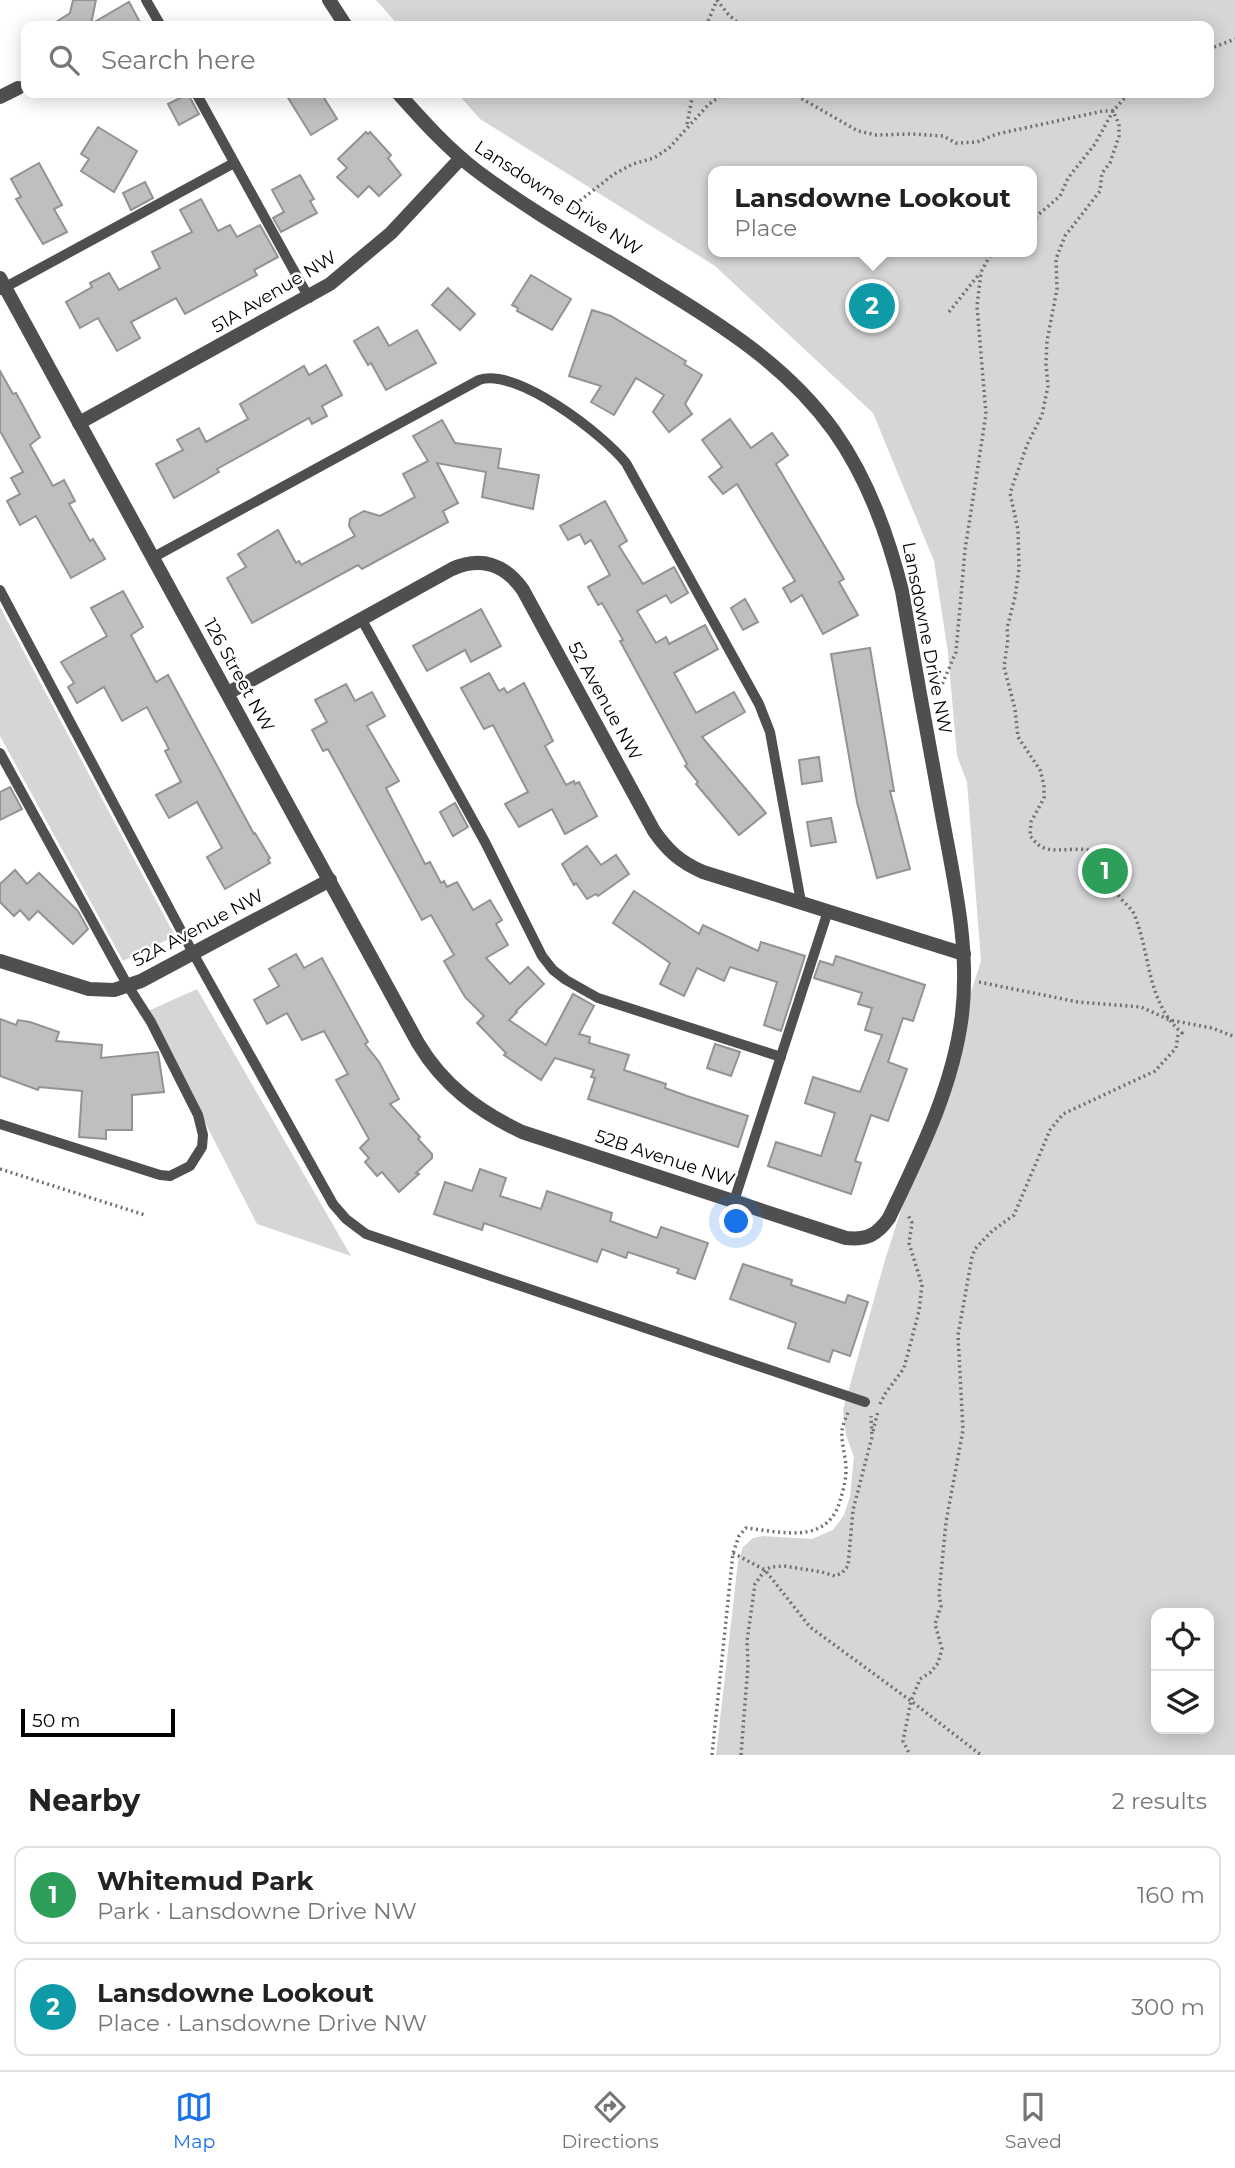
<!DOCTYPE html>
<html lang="en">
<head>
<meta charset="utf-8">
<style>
  :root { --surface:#fff; --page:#f6f6f6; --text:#222; --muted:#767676; --line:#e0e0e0; --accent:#1a73e8 }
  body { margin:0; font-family:Montserrat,sans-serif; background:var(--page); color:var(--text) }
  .controls { position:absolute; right:21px; bottom:21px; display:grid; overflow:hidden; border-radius:14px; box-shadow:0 4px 18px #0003 }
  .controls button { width:63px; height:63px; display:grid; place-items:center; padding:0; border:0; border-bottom:2px solid var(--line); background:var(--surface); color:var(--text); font:35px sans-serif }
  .scale { position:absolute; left:21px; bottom:18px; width:154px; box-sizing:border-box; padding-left:7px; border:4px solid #000; border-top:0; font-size:19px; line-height:24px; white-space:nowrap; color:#000; -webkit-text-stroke:5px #fff; paint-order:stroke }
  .you { position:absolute; left:737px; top:1222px; width:24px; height:24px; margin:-18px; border:5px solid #fff; border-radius:50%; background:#1a73e8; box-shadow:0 0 0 10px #1a73e833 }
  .badge { display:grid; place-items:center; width:46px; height:46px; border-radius:50%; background:var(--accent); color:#fff; font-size:23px; font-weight:700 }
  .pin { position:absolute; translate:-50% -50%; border:4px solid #fff; box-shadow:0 2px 7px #0006 }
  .popup { position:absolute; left:708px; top:166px; width:329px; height:91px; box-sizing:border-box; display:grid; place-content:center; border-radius:14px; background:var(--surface); filter:drop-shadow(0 2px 5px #0005); font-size:23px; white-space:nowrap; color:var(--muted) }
  .popup b { font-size:26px; color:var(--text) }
  .popup::after { content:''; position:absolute; left:50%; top:100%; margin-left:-14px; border:14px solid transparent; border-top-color:var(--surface) }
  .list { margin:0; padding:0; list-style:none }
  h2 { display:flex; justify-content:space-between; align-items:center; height:91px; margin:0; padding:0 28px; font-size:30px }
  h2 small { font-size:23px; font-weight:400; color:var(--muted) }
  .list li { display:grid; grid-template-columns:46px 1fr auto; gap:21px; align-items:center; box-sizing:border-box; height:98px; margin:0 14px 14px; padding:0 14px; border:2px solid var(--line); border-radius:14px }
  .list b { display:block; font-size:26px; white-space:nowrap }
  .list p { margin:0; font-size:23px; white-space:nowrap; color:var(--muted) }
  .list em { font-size:23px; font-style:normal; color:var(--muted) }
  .icon { flex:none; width:38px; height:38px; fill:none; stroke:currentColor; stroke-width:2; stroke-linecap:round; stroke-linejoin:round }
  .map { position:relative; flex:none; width:1235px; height:1755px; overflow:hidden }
  .search { position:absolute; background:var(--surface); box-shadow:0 4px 18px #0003; left:21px; right:21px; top:21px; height:77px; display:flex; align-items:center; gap:18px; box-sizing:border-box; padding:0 24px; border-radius:14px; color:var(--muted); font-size:26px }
  .sheet { height:315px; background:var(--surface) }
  nav { display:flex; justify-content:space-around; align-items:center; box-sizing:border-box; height:98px; border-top:2px solid var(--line); background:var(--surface); font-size:19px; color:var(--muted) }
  nav a { display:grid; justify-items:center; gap:4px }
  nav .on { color:var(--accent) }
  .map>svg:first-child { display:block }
  .green { fill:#d6d6d6; fill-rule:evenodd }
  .building { fill:#bfbfbf; stroke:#939393; stroke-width:2 }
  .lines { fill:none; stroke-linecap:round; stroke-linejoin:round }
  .path { stroke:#717171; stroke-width:3.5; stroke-dasharray:2 3.5; stroke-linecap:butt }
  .lane { stroke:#4f4f4f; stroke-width:10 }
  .street { stroke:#4f4f4f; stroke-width:14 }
  .labels { text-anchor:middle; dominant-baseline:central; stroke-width:5; stroke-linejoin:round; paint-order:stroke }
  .street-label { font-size:18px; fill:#000; stroke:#fff }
</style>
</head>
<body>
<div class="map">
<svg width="1235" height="1755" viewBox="0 0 1235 1755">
  <rect width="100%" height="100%" fill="#fff"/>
  <g class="green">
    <path d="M 376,0 L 1235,0 L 1235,1755 L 716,1755 L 738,1562 L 743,1547 L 753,1538 L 763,1536 L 812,1539 L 833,1530 L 844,1515 L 850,1496 L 854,1457 L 846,1435 L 843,1410 L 885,1260 L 981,961 L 967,782 L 957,756 L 948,653 L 934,561 L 873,413 L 715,266 L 480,119 L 457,93 L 1209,93 L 1209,26 L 399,26 ZM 713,171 L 1031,171 L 1031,252 L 713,252 ZM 1156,1613 L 1209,1613 L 1209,1729 L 1156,1729 Z"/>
    <path d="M 0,607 L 175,936 L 123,961 L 0,736 Z"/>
    <path d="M 197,989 L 351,1256 L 257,1224 L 148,1011 Z"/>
  </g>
  <g class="building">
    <path d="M 73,0 L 96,0 L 91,24 L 129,2 L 142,26 L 50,26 L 70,13 Z"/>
    <path d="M 285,93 L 321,93 L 337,119 L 311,135 Z"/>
    <path d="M 188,94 L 199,114 L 179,125 L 168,104 Z"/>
    <path d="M 98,127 L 137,151 L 114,192 L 81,171 L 89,159 L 81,154 Z"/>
    <path d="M 366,132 L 368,134 L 370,132 L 391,155 L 388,158 L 401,175 L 379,196 L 369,186 L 358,197 L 337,177 L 347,168 L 338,159 Z"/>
    <path d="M 39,163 L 62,205 L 54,209 L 67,232 L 43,244 L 16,199 L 21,197 L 11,179 Z"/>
    <path d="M 300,175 L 314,199 L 310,201 L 317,213 L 281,232 L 273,218 L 284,212 L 272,190 Z"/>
    <path d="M 145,182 L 153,198 L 131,210 L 123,193 Z"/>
    <path d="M 201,199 L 218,231 L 230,225 L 237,237 L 260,225 L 278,257 L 254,270 L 257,275 L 185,314 L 176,298 L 131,322 L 140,338 L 117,351 L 98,318 L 80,328 L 66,302 L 92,287 L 90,283 L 109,273 L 119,290 L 160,268 L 152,252 L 192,232 L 180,210 Z"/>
    <path d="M 531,275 L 571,299 L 552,330 L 517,311 L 518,308 L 512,305 Z"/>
    <path d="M 448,288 L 475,314 L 460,330 L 432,305 Z"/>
    <path d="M 592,310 L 611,316 L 686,361 L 684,364 L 702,375 L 685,404 L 692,414 L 669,432 L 653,412 L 664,395 L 636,378 L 614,415 L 591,402 L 601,386 L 569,376 Z"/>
    <path d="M 378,327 L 389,346 L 417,330 L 436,363 L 386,390 L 371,363 L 368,365 L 354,341 Z"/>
    <path d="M 326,365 L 342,395 L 322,406 L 327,416 L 312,424 L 309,418 L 217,469 L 219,472 L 174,498 L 156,464 L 183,450 L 177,440 L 199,428 L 206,442 L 248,419 L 240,404 L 304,366 L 309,375 Z"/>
    <path d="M 0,371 L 13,394 L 16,393 L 40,437 L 30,445 L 53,486 L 64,480 L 75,501 L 69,504 L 90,541 L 93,539 L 105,559 L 71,578 L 36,516 L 20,525 L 7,501 L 20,494 L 11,478 L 23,472 L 0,431 Z"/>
    <path d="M 730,419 L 751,448 L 772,433 L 788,455 L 776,464 L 844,579 L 839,582 L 858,615 L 823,634 L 802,595 L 791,602 L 783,588 L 795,581 L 737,484 L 723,494 L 709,477 L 722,467 L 702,440 Z"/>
    <path d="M 442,420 L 455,443 L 501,449 L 498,468 L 539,475 L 533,509 L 482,497 L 486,472 L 437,463 L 458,503 L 443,511 L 448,522 L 362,569 L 358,565 L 252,623 L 227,578 L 246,567 L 238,554 L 278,530 L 296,563 L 299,561 L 301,565 L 355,536 L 349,526 L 350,519 L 364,511 L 380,516 L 415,497 L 403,474 L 428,461 L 413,436 Z"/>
    <path d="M 605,501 L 627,541 L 619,546 L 643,584 L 674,567 L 688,593 L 671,603 L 666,595 L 637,611 L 656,643 L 666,637 L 669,644 L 705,625 L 718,649 L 674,673 L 696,713 L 734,692 L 745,712 L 702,737 L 766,813 L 739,835 L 696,784 L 698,782 L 685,766 L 687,764 L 620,641 L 623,640 L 602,603 L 598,605 L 588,587 L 610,575 L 591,540 L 585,544 L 580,534 L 568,540 L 560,526 Z"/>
    <path d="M 123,591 L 143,627 L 131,635 L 156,682 L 168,675 L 254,834 L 255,833 L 270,858 L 268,860 L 270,863 L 225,889 L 207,857 L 222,848 L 197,802 L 169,818 L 156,795 L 181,782 L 165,751 L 169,749 L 147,707 L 122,721 L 104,687 L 77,703 L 68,687 L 74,683 L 61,662 L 107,636 L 91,608 Z"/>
    <path d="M 745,599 L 758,622 L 743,630 L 731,608 Z"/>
    <path d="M 481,609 L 501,646 L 471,662 L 465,650 L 427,671 L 413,646 Z"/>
    <path d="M 870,648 L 894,791 L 890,791 L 910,869 L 877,878 L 857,802 L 831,654 Z"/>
    <path d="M 489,673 L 499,691 L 504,688 L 507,693 L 524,683 L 553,741 L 545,746 L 566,785 L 574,781 L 575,784 L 579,782 L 597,816 L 565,834 L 552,809 L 519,827 L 505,804 L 528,792 L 493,725 L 484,729 L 461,688 Z"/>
    <path d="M 346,684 L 355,701 L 372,692 L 385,716 L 367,726 L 399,781 L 386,788 L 425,864 L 430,862 L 441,883 L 444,881 L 447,887 L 457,882 L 473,910 L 490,900 L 502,920 L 496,924 L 508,945 L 486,958 L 510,984 L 528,967 L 544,984 L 516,1011 L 517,1012 L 509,1020 L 546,1045 L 573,994 L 594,1006 L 579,1034 L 590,1037 L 589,1043 L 629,1055 L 624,1070 L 666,1084 L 665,1088 L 687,1096 L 748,1116 L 738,1147 L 588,1099 L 595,1078 L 591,1077 L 594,1070 L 555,1058 L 541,1080 L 504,1055 L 506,1053 L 477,1023 L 484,1016 L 465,997 L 444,961 L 454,955 L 431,915 L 422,920 L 328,749 L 323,751 L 312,730 L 327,722 L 315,700 Z"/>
    <path d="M 819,757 L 822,781 L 802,784 L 799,760 Z"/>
    <path d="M 10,787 L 22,809 L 0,820 L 0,792 Z"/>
    <path d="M 455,803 L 468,827 L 453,836 L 440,812 Z"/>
    <path d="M 831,818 L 836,842 L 811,846 L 807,822 Z"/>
    <path d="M 587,846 L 601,865 L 616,855 L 629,874 L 598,896 L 596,894 L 587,899 L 576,883 L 574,885 L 562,864 Z"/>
    <path d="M 15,870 L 27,884 L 39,873 L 78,911 L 88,929 L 73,944 L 38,911 L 29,920 L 20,910 L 14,916 L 0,902 L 0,884 Z"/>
    <path d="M 634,891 L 699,934 L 703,925 L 758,951 L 761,942 L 805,956 L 781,1031 L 764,1025 L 777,982 L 730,967 L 724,981 L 697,968 L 684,996 L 660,984 L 670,963 L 613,923 Z"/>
    <path d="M 296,954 L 304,968 L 322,958 L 368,1042 L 365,1044 L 379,1062 L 399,1099 L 390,1104 L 420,1137 L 418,1139 L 432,1154 L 432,1158 L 416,1173 L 419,1174 L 399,1192 L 382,1172 L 377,1176 L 365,1162 L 369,1158 L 360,1148 L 369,1139 L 336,1080 L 348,1074 L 324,1031 L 302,1040 L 287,1013 L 267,1024 L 254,1000 L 279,986 L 269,969 Z"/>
    <path d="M 836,956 L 925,985 L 913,1021 L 903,1018 L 888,1062 L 907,1069 L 888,1121 L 871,1115 L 855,1161 L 861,1163 L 851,1194 L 768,1166 L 776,1142 L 821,1156 L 835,1113 L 805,1103 L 813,1077 L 860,1092 L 882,1035 L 865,1030 L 872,1008 L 858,1004 L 862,993 L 814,978 L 820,961 L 833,965 Z"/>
    <path d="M 0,1019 L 16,1025 L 18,1020 L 30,1022 L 59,1032 L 56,1041 L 102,1045 L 101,1058 L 158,1052 L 164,1092 L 132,1095 L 132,1130 L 106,1130 L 106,1139 L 79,1137 L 82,1091 L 39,1087 L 38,1090 L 0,1076 Z"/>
    <path d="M 715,1044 L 740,1052 L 731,1076 L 707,1068 Z"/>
    <path d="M 480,1169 L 506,1178 L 500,1196 L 541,1209 L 547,1191 L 612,1213 L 610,1221 L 657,1238 L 661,1227 L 708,1243 L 695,1279 L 677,1273 L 679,1269 L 628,1252 L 626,1258 L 602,1249 L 597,1262 L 484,1223 L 482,1230 L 434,1214 L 445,1182 L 472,1191 Z"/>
    <path d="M 743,1264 L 792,1280 L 791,1285 L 845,1303 L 848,1295 L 868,1302 L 850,1356 L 833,1350 L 829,1362 L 788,1348 L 796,1323 L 730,1299 Z"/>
  </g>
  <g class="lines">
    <g class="path">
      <path d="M 717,0 L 727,13 L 741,26"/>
      <path d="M 706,26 L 717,0"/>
      <path d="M 1209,49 L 1235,39"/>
      <path d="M 792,93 L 858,131 L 876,135 L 912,134 L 943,136 L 956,143 L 977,142 L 997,134 L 1103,111 L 1113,111 L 1119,124 L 1119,136 L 1110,163 L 1102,173 L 1100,191 L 1065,236 L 1056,259 L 1057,289 L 1047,341 L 1046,364 L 1048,386 L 1042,415 L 1027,445 L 1010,493 L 1018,530 L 1019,569 L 1015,597 L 1007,628 L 1008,639 L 1004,667 L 1015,709 L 1018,737 L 1040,770 L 1044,785 L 1044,798 L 1031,822 L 1030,836 C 1034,840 1037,845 1042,847 C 1059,856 1093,839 1108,862 C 1114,870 1112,884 1117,893 C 1121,901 1130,906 1134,914 C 1151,954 1146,1002 1182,1033 L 1178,1035 L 1176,1048 L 1155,1071 L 1063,1114 L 1050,1130 L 1014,1215 L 992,1231 L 975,1249 L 972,1257 L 958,1335 L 963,1430 L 946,1522 L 939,1594 L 941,1606 L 935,1624 L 942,1649 L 938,1663 L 931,1672 L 920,1679 L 911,1701 L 903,1741 L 910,1755"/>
      <path d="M 687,124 L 693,93"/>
      <path d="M 567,211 L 614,174 L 633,164 L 654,158 L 669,148 L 709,104 L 725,93"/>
      <path d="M 1031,221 L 1060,196 L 1068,178 L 1095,144 L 1113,111 L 1129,93"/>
      <path d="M 949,312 L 980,273"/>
      <path d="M 938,694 L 956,652 L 965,550 L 986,414 L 977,306 L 981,272 L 992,252"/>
      <path d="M 979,982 L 1078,1002 L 1141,1007 L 1170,1020 L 1212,1028 L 1235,1037"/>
      <path d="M 0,1169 L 145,1215"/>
      <path d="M 880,1404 L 885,1394 L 904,1368 L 919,1311 L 922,1285 L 909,1243 L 912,1223 L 908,1215"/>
      <path d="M 873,1431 L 878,1411"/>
      <path d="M 733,1553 L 765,1570 L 810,1627 L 911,1701 L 981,1755"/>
      <path d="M 712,1755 L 733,1553 L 739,1536 L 746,1528 C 782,1532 827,1545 840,1501 C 843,1491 846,1480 846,1469 C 846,1457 841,1443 842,1431 C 843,1424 846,1417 849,1410"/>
      <path d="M 741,1755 L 748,1665 L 747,1641 L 755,1584 L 765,1570 L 771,1567 L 784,1566 L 822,1572 L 835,1576 L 842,1573 L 848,1566 L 853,1510 L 872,1437 L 871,1416"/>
    </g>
    <g class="lane">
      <path d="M 146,0 L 161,26"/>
      <path d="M 196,93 L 309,298"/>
      <path d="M 0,290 L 234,163"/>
      <path d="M 152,558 L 479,380 C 516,367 603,434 626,463 L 759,704 L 770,732 L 801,902"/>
      <path d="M 0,590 L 193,953 L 333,1204 L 346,1219 L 366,1234 L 865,1402"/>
      <path d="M 362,620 L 485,842 L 542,956 L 553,970 L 566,980 L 598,998 L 781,1057"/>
      <path d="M 0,753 L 128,986 L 151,1022 L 198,1115 L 203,1135 L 202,1147 L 190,1166 L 170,1176 L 160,1175 L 0,1124"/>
      <path d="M 734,1201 L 828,911"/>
    </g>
    <g class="street">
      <path d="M 329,0 L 346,26"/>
      <path d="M 0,97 L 18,88"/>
      <path d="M 0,278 L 418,1043 C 443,1085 478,1111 522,1132 L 846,1238 C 867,1240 877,1235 889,1218 C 920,1153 953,1087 962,1015 C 970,947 954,881 942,815 C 928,740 915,666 902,591 C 888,534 868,479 834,431 C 791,371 731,331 669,293 C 605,253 537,216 477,171 C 448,149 422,120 398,93"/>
      <path d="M 79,423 L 330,284 L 391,233 L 461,158"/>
      <path d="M 228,693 L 452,569 C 481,556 505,564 523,590 L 654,831 C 668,851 680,862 703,872 L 964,954"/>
      <path d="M 0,961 L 89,989 L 114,990 L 141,981 L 330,880"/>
    </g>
  </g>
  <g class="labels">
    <g class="street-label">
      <text transform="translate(558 198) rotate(33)">Lansdowne Drive NW</text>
      <text transform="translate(274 292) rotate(-31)">51A Avenue NW</text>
      <text transform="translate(927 638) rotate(79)">Lansdowne Drive NW</text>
      <text transform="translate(239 675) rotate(61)">126 Street NW</text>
      <text transform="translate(605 701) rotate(61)">52 Avenue NW</text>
      <text transform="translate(198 928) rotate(-28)">52A Avenue NW</text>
      <text transform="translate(665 1158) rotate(18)">52B Avenue NW</text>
    </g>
  </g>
</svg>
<div class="controls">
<button><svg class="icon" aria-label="locate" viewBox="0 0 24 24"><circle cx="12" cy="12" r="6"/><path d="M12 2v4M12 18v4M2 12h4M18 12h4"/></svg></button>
<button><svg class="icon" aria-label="layers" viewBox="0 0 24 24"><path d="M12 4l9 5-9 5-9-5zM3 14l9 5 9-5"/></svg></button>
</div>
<div class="scale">50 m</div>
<div class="you"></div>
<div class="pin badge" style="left:1105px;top:871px;background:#2e9e5b">1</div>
<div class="pin badge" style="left:872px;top:306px;background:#0f9aa8">2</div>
<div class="popup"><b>Lansdowne Lookout</b>Place</div>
<div class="search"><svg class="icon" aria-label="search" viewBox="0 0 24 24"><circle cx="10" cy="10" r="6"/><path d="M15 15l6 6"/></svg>Search here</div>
</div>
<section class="sheet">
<h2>Nearby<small>2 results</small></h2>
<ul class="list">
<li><span class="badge" style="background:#2e9e5b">1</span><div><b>Whitemud Park</b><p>Park · Lansdowne Drive NW</p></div><em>160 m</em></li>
<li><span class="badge" style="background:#0f9aa8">2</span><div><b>Lansdowne Lookout</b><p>Place · Lansdowne Drive NW</p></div><em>300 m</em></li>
</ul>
</section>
<nav>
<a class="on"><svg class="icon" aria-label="map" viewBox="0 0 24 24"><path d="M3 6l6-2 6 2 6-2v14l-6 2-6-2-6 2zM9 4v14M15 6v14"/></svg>Map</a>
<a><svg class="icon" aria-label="directions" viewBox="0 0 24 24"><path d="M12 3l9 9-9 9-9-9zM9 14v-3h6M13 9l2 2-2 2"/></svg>Directions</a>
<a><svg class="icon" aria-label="saved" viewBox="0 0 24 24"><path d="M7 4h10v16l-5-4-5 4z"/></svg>Saved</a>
</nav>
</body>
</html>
